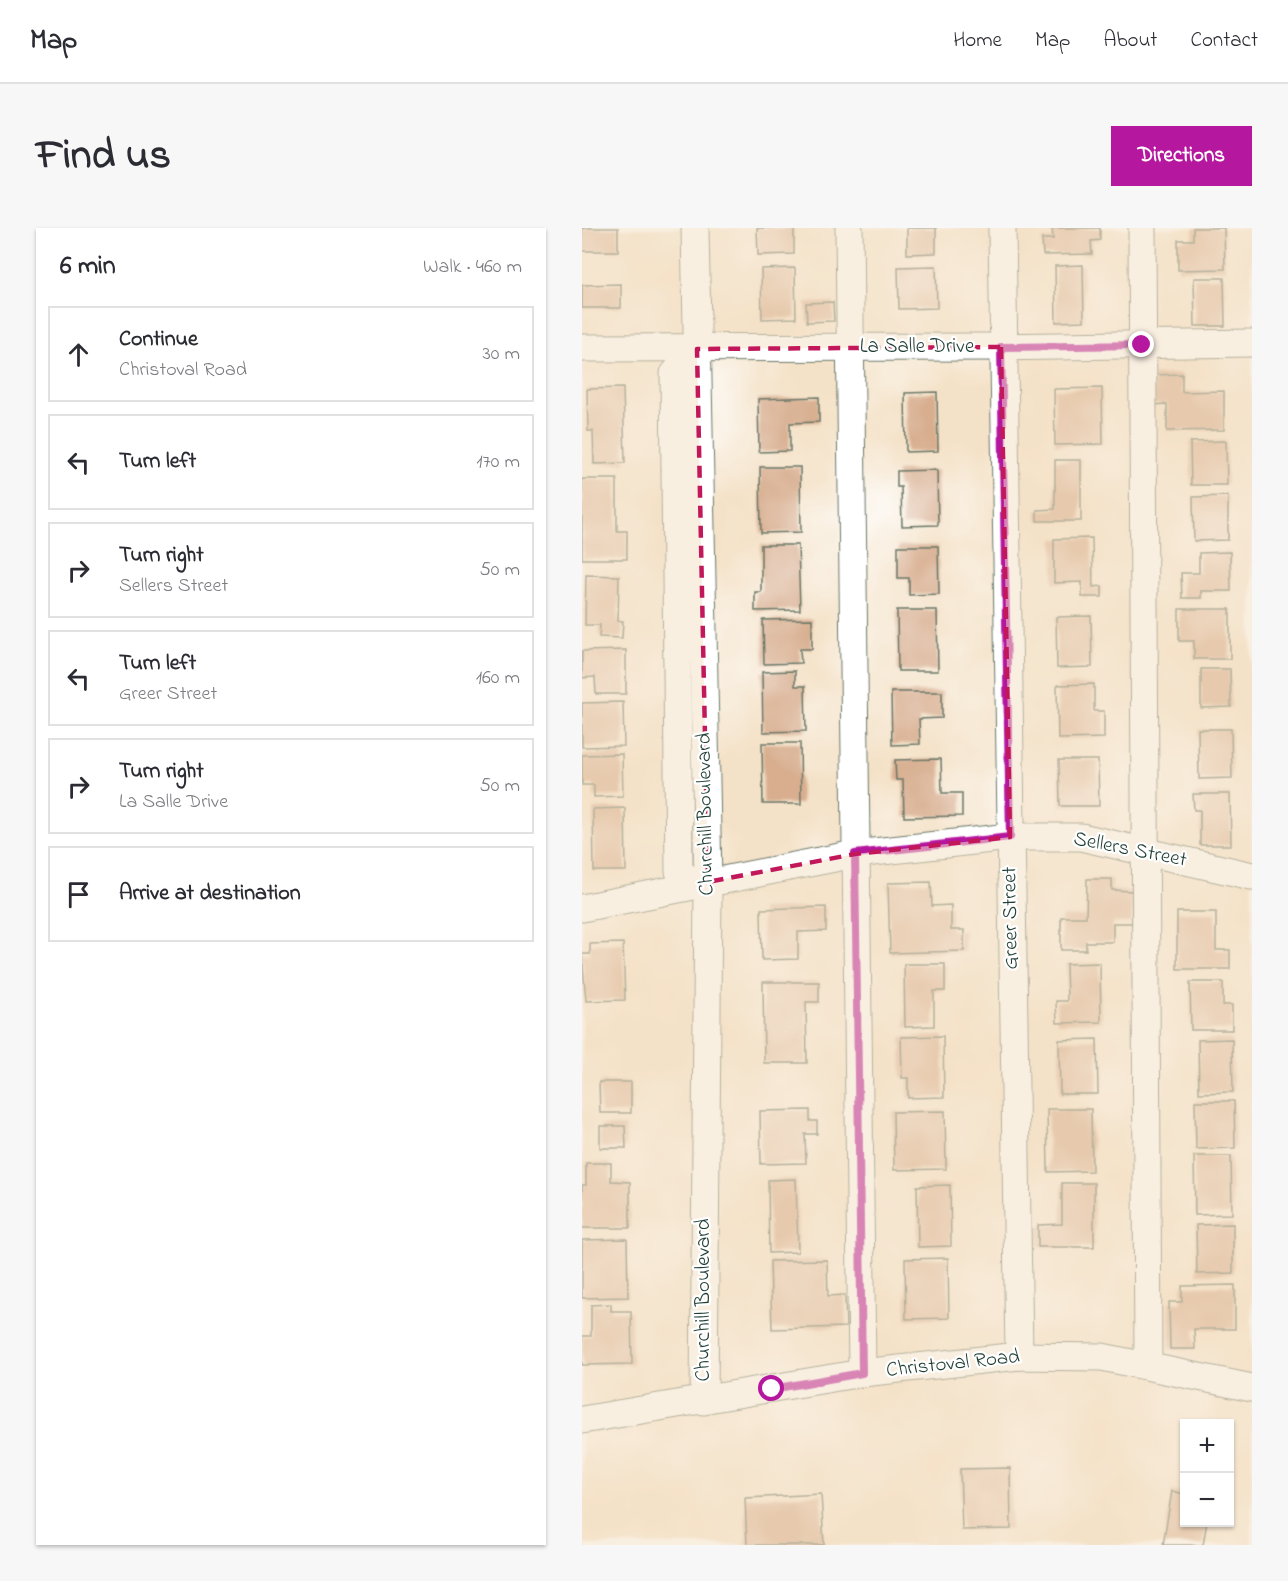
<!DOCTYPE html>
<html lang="en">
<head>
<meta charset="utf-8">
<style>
  :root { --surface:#fff; --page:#f7f7f7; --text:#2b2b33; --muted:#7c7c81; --line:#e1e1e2; --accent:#b5179e }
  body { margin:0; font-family:"Indie Flower",sans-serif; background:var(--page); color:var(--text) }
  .controls { position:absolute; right:18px; bottom:18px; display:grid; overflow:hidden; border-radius:0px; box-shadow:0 2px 4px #0004 }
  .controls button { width:54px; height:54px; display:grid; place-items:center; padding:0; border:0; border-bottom:2px solid var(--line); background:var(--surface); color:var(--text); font:30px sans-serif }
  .stop { position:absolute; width:18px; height:18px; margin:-14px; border:4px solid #b5179e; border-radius:50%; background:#fff }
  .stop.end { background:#b5179e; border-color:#fff; box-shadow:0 2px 6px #0008 }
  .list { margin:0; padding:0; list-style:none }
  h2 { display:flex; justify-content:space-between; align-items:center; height:78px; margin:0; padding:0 24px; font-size:26px }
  h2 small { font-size:20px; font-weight:400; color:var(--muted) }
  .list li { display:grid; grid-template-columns:39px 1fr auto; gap:18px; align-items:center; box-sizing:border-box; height:96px; margin:0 12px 12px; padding:0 12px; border:2px solid var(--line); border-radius:0px }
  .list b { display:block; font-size:22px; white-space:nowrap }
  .list p { margin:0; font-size:20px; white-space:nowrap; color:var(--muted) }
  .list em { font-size:20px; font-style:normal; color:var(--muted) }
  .icon { flex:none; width:33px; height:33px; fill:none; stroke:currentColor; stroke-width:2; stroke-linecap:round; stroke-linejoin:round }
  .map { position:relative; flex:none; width:670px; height:1317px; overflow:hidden; border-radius:0px }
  header { display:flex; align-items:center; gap:36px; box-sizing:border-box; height:84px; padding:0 30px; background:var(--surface); border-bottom:2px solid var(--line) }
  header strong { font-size:28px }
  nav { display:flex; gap:33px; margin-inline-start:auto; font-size:21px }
  .intro { display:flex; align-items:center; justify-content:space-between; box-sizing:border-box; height:144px; padding:0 36px }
  h1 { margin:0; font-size:42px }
  .button { padding:15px 27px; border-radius:0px; background:var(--accent); color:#fff; font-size:21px; font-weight:700 }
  main { display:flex; gap:36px; padding:0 36px }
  aside { flex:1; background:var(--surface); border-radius:0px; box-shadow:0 2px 4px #0004 }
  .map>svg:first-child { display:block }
  .building { fill:#d8ae8f }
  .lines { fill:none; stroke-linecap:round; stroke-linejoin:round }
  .minor-casing { stroke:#6a7768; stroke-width:29 }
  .minor { stroke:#fff; stroke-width:27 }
  .route { stroke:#b5179e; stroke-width:8 }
  .marked { fill:none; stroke:#c2185b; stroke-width:4.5; stroke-dasharray:12 8; stroke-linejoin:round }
  .labels { text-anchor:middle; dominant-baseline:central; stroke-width:4.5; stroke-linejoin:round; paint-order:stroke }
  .street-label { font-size:21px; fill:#1f3d34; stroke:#fff }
</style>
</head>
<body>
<header>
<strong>Map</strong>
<nav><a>Home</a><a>Map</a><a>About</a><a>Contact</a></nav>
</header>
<div class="intro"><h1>Find us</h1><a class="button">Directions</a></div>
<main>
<aside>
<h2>6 min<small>Walk · 460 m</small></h2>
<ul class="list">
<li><svg class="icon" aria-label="ahead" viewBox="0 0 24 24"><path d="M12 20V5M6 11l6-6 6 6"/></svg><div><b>Continue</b><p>Christoval Road</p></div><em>30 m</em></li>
<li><svg class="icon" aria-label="left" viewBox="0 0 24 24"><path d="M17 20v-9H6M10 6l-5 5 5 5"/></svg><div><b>Turn left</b></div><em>170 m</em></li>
<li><svg class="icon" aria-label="right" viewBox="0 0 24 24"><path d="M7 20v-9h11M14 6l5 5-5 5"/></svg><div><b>Turn right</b><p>Sellers Street</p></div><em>50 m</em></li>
<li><svg class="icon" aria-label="left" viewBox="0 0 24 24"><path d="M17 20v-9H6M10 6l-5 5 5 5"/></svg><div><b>Turn left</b><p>Greer Street</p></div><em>160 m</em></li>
<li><svg class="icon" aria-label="right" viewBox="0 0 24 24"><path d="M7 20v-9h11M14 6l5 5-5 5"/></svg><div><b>Turn right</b><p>La Salle Drive</p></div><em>50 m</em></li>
<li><svg class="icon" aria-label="arrive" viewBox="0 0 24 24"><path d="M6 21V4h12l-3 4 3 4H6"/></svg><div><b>Arrive at destination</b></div></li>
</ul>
</aside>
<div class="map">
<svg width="670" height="1317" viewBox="0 0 670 1317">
  <rect width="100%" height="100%" fill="#fff"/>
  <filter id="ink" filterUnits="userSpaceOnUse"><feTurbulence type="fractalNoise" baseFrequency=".0167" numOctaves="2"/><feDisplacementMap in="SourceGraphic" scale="12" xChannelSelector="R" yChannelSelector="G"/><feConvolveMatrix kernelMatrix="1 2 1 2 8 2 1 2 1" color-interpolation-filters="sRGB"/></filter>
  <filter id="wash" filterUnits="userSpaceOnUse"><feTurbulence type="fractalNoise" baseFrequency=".008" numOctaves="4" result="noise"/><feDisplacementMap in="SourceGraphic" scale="24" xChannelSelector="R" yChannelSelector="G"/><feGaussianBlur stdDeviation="1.35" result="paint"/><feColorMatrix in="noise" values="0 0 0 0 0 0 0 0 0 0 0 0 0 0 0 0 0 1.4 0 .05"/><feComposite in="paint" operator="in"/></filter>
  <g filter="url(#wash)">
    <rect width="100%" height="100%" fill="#f4e2c8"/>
    <g id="blocks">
      <g class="building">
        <rect x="0" y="0" width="36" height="23"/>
        <path d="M 175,0 L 212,0 L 212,26 L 176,27 Z"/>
        <path d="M 325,0 L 354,0 L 354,25 L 325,26 Z"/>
        <path d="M 470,0 L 518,0 L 518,12 L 509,13 L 510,26 L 461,27 L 460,11 L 471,11 Z"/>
        <path d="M 611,0 L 642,0 L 643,41 L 596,42 L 596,12 L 611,12 Z"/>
        <path d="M 501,37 L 502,93 L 474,94 L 473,38 Z"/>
        <path d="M 354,38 L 355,80 L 317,81 L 316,39 Z"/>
        <path d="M 213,40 L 214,90 L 180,91 L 179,41 Z"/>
        <path d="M 612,50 L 642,50 L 643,98 L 613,98 Z"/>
        <path d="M 39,56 L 39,80 L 0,80 L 0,57 Z"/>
        <path d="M 251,74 L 252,93 L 225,94 L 224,75 Z"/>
        <path d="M 600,146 L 600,164 L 642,163 L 642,202 L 585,203 L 585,176 L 571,177 L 571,147 Z"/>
        <path d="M 41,160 L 43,235 L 12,236 L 11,203 L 6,203 L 5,161 Z"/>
        <path d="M 520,160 L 521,216 L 473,217 L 472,161 Z"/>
        <path d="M 355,164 L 356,223 L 324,224 L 323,165 Z"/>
        <path d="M 237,169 L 237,194 L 208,195 L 208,223 L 177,224 L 176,171 Z"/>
        <path d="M 644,213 L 645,257 L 609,257 L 608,214 Z"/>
        <path d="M 473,232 L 499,232 L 499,293 L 455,293 L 455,282 L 473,281 Z"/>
        <path d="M 178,239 L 218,239 L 219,304 L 179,305 Z"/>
        <path d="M 355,242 L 356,297 L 320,298 L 319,259 L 315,259 L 315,243 Z"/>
        <path d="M 0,251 L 35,251 L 35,303 L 45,303 L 45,331 L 0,331 Z"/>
        <path d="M 646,268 L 646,312 L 612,313 L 611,269 Z"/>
        <path d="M 510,310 L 511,359 L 520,358 L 520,369 L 500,369 L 500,354 L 472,355 L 472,311 Z"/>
        <path d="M 179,317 L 216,317 L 218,382 L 173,383 L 173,364 L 179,364 Z"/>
        <path d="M 316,318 L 356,318 L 357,366 L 327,367 L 327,350 L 316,350 Z"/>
        <path d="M 648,324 L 649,363 L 619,363 L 619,370 L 600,370 L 599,345 L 617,345 L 617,325 Z"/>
        <path d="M 4,347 L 37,348 L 36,393 L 41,393 L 40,410 L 17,409 L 18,397 L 3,397 Z"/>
        <path d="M 597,381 L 648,381 L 648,431 L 612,431 L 612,413 L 597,413 Z"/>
        <path d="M 315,382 L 355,382 L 356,443 L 316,443 Z"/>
        <path d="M 509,388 L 510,439 L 475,440 L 474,389 Z"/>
        <path d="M 230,391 L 230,421 L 218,421 L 219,435 L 182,436 L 181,392 Z"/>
        <path d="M 44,422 L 44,466 L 14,466 L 13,449 L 0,450 L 0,423 Z"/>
        <path d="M 619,441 L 648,441 L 649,479 L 619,480 Z"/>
        <path d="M 213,443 L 213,458 L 223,458 L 224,503 L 181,504 L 180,444 Z"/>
        <path d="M 512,456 L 512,483 L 522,483 L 522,510 L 476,511 L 475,457 Z"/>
        <path d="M 309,464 L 360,464 L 360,490 L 337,491 L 338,516 L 310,517 Z"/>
        <path d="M 41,474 L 42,518 L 0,519 L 0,475 Z"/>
        <path d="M 616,501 L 649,501 L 650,550 L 617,551 Z"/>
        <path d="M 180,515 L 218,515 L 219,576 L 181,576 Z"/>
        <path d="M 40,526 L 41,568 L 12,569 L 12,557 L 0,557 L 0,527 Z"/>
        <path d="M 359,531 L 360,565 L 380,565 L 380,588 L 322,589 L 321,552 L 314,552 L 313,532 Z"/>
        <path d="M 477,532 L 516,532 L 517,578 L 478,578 Z"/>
        <path d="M 611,566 L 648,566 L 649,617 L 618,617 L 618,582 L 612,582 Z"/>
        <path d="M 43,580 L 44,643 L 12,643 L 11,581 Z"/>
        <path d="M 505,651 L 530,651 L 530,662 L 550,663 L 550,695 L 531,695 L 531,714 L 504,714 L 504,722 L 479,722 L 479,689 L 504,689 Z"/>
        <path d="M 349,654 L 350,678 L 369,677 L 369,702 L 382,702 L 382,723 L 308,725 L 306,655 Z"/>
        <path d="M 244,679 L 244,703 L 216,704 L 216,731 L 180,732 L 179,681 Z"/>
        <path d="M 595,684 L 634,684 L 634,722 L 648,722 L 648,741 L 595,741 Z"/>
        <path d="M 41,715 L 43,772 L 4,773 L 0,726 L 8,726 L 8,716 Z"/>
        <path d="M 518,735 L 519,794 L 475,795 L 474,773 L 485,773 L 484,736 Z"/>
        <path d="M 322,736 L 363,736 L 363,763 L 352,763 L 352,798 L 323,799 Z"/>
        <path d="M 181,754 L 237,754 L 237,774 L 224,774 L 225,835 L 182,835 Z"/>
        <path d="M 608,754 L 641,754 L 641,777 L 650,777 L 650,802 L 609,802 Z"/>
        <path d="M 361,808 L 362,869 L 326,870 L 326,850 L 320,850 L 319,809 Z"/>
        <path d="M 515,811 L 516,866 L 478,866 L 477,812 Z"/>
        <path d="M 650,811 L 651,864 L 617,865 L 616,812 Z"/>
        <path d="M 17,854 L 49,854 L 49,885 L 18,885 Z"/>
        <path d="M 613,873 L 652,873 L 653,920 L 614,921 Z"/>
        <path d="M 465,881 L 509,881 L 510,943 L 466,944 Z"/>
        <path d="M 228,882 L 228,893 L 235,893 L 235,906 L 223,906 L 224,935 L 179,936 L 178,883 Z"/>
        <path d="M 363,883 L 364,941 L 312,942 L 311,884 Z"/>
        <path d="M 18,898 L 43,898 L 44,920 L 18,920 Z"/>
        <path d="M 612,928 L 649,928 L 650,986 L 613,987 Z"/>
        <path d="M 4,935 L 29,935 L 29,953 L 48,954 L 48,1000 L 0,1000 L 0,957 L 4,957 Z"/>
        <path d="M 214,951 L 216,1024 L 187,1025 L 186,952 Z"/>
        <path d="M 480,955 L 512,955 L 512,1019 L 456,1019 L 456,997 L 480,996 Z"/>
        <path d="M 368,957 L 369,1018 L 336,1019 L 335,958 Z"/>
        <path d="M 651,996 L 651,1045 L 615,1046 L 614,997 Z"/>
        <path d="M 45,1011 L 46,1069 L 0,1070 L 0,1012 Z"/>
        <path d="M 366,1030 L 367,1090 L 324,1091 L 323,1031 Z"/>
        <path d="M 245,1032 L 246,1068 L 263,1067 L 264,1099 L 190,1101 L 188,1033 Z"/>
        <path d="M 653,1057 L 653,1101 L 612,1101 L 613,1121 L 588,1121 L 587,1074 L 600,1074 L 600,1058 Z"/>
        <path d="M 29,1076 L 29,1083 L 49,1083 L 50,1136 L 0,1137 L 0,1108 L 9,1108 L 9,1077 Z"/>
        <path d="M 428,1240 L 429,1301 L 380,1302 L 378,1241 Z"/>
        <path d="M 590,1263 L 602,1266 L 602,1294 L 625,1294 L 621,1317 L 581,1317 Z"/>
        <path d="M 239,1266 L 242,1317 L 165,1317 L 163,1270 Z"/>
      </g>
    </g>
  </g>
  <g filter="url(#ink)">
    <use href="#blocks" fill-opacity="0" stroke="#6a7768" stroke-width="1.5"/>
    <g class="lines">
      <defs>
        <g id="minor">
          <path d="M 113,0 L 126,654 L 122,1173"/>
          <path d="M 267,0 L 280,1145"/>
          <path d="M 420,0 L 437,1128"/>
          <path d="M 560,0 L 566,1138"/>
          <path d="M 0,120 L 419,119 L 670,115"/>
          <path d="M 113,656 L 97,643 L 92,146 L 115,121"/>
          <path d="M 0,680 L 273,626 L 428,609 L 499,609 L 670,648"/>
          <path d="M 0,1192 L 280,1145 L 437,1128 L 520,1129 L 670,1160"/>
        </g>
      </defs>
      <use href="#minor" class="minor-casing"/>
      <use href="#minor" class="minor"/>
    </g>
  </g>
  <g class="lines" filter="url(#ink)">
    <path class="route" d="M 190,1161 L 280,1145 L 273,626 L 428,609 L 419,119 L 560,117"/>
  </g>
  <path d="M0 0H670V1317H0ZM 419,119 L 428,609 L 273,626 L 126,654 L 115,121 Z" fill="#f4e2c8" fill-opacity=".55" fill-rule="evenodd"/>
  <path class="marked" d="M 419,119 L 428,609 L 273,626 L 126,654 L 115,121 Z"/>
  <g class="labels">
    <g class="street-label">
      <text x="335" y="119">La Salle Drive</text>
      <text transform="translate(124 586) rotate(-91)">Churchill Boulevard</text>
      <text transform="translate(548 622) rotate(11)">Sellers Street</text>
      <text transform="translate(429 690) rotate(-91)">Greer Street</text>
      <text transform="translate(122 1072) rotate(-90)">Churchill Boulevard</text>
      <text transform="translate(371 1136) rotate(-6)">Christoval Road</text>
    </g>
  </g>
</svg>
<div class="controls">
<button>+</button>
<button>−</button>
</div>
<div class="stop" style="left:190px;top:1161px"></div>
<div class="stop end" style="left:560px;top:117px"></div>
</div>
</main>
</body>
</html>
